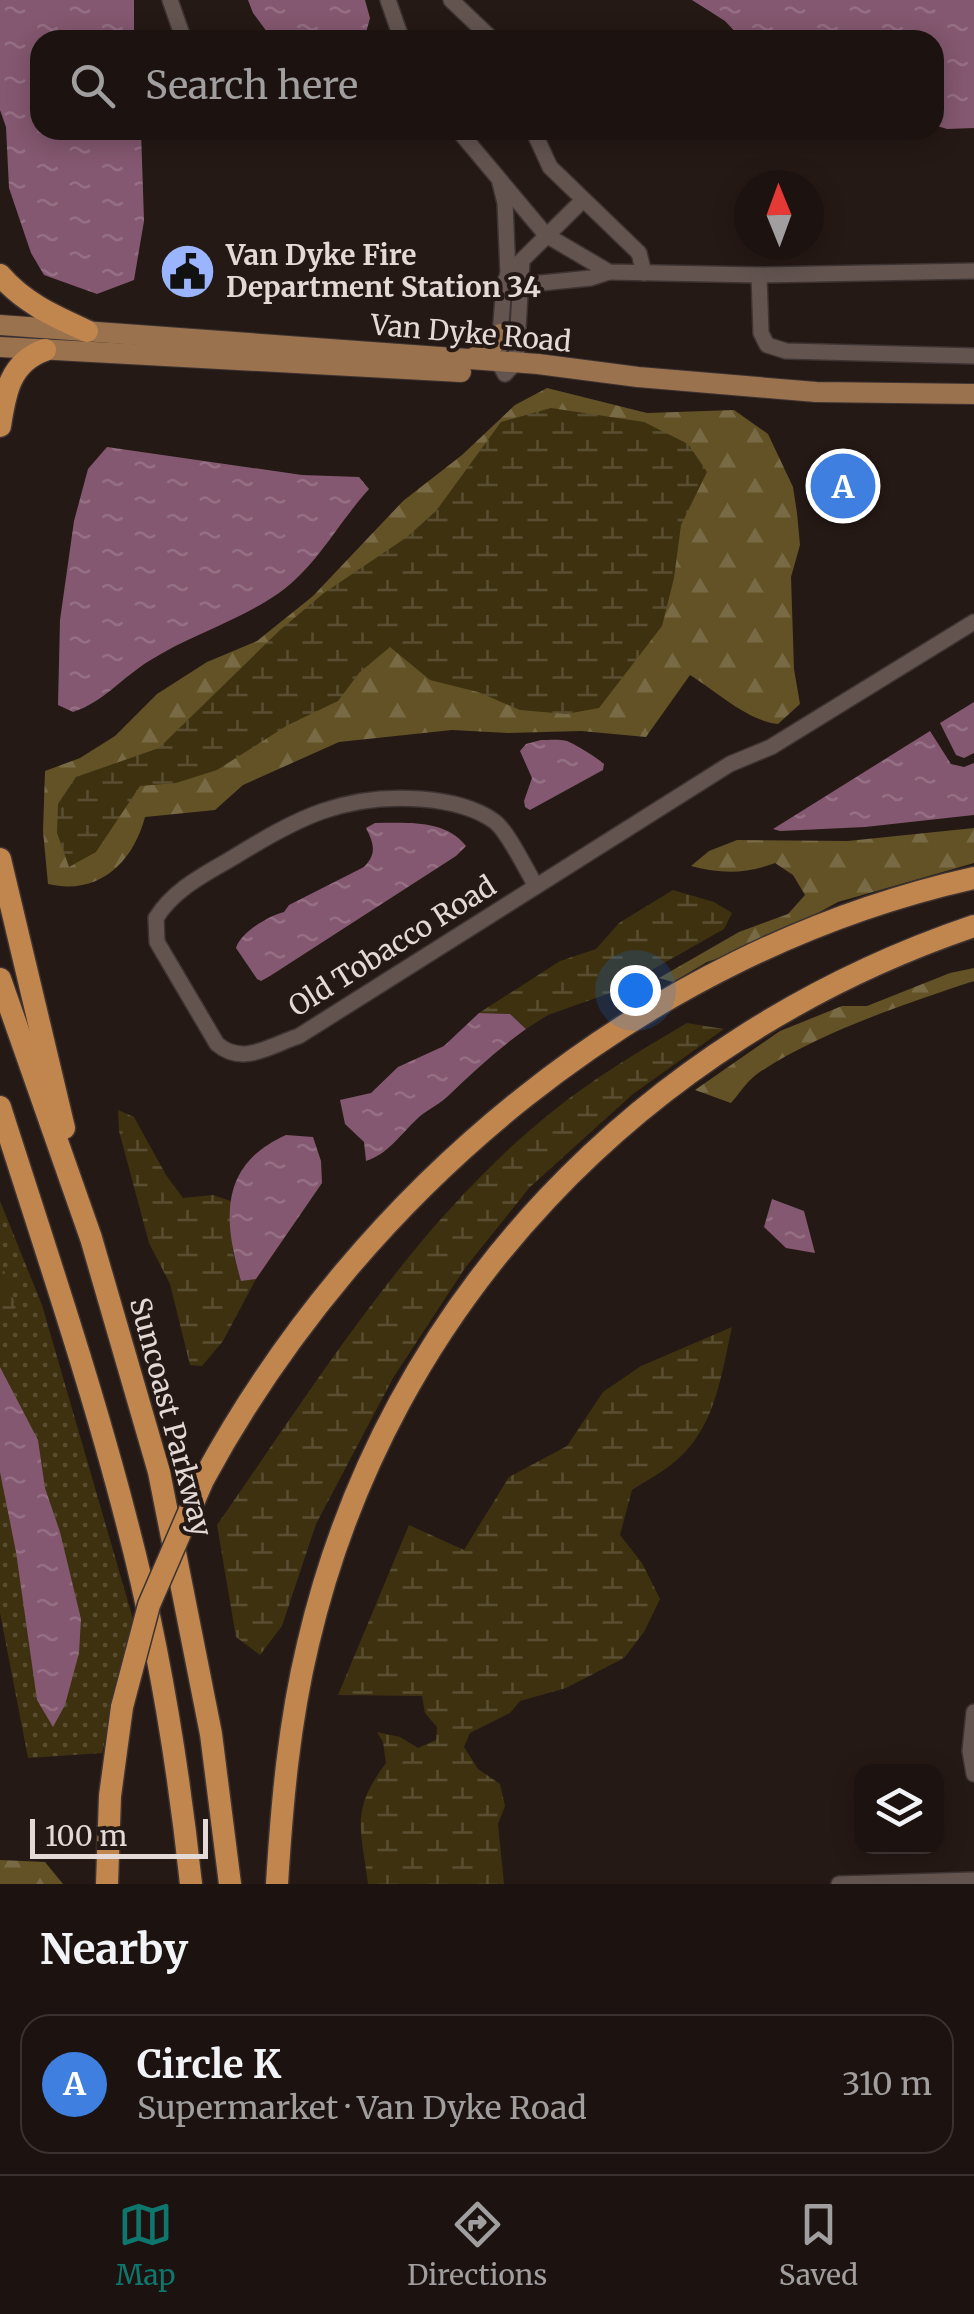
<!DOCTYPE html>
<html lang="en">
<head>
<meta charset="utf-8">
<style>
  :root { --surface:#1c1310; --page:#251c19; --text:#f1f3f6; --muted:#a09e9f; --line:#3a3230; --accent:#0f766e }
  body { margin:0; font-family:Merriweather,serif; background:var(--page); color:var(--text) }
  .controls { position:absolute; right:30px; bottom:30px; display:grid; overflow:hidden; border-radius:20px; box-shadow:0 5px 25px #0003 }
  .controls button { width:90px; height:90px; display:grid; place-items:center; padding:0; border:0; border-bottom:2px solid var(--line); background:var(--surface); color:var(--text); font:50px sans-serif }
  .compass { position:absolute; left:734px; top:170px; width:90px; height:90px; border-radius:50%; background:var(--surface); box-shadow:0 5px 25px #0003; rotate:359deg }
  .scale { position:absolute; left:30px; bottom:25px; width:178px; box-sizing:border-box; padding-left:10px; border:5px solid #e3dad7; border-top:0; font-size:28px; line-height:35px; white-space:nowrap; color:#e3dad7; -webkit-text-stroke:8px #251915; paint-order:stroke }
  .you { position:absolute; left:635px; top:990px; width:35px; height:35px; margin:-25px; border:8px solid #fff; border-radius:50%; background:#1a73e8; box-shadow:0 0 0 15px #1a73e833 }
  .badge { display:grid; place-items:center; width:65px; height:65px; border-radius:50%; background:var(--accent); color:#fff; font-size:32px; font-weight:700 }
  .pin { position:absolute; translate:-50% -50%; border:5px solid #fff; box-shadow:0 2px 10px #0006 }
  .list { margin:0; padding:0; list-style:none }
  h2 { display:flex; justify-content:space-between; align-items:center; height:130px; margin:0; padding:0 40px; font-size:42px }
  h2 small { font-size:32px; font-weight:400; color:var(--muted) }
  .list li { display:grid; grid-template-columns:65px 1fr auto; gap:30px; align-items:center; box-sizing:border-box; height:140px; margin:0 20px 20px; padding:0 20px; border:2px solid var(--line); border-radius:30px }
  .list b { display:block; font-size:38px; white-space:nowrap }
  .list p { margin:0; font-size:32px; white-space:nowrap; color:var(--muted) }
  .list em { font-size:32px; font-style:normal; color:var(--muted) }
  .icon { flex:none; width:55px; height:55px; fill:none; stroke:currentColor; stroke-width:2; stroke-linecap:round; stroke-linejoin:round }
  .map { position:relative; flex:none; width:974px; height:1884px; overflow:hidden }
  .search { position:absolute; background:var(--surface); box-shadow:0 5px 25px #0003; left:30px; right:30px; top:30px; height:110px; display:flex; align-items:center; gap:25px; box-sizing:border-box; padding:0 35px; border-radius:30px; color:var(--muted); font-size:38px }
  .sheet { height:290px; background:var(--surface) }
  nav { display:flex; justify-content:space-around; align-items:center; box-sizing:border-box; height:140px; border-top:2px solid var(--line); background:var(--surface); font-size:28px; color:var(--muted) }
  nav a { display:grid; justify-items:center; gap:5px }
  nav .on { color:var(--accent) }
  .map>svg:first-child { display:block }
  .grass { fill:url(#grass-dots) }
  .forest { fill:url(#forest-firs) }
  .wetland { fill:url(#wetland-marsh) }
  .water { fill:url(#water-ripples) }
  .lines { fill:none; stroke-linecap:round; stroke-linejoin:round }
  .minor-casing { stroke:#3d3332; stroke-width:18 }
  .major-casing { stroke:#3d3332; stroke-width:22 }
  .highway-casing { stroke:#3d3332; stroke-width:25 }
  .minor { stroke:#635450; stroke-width:15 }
  .major { stroke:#9b724e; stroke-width:20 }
  .highway { stroke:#c1864d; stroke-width:22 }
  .highway-bridge-casing { stroke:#3d3332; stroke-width:25; stroke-linecap:butt }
  .highway-bridge { stroke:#c1864d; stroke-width:22 }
  .labels { text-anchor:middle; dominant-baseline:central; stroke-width:8; stroke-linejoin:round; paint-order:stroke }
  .poi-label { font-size:28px; font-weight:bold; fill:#e3dad7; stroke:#251915; text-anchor:start }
  .street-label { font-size:28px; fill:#e3dad7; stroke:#251915 }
</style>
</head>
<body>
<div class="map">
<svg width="974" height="1884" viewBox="0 0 974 1884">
  <defs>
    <pattern id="grass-dots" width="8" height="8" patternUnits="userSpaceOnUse" patternTransform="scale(2.5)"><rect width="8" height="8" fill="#3d310f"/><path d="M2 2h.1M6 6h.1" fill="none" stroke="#594e31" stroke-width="1.8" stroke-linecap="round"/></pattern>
    <pattern id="forest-firs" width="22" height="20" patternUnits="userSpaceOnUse" patternTransform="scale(2.5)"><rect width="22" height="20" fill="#625226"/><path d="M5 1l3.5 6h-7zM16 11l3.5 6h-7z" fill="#786a45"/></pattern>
    <pattern id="wetland-marsh" width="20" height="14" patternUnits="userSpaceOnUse" patternTransform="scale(2.5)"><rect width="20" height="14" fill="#3d310f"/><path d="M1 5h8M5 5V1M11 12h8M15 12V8" fill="none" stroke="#594e31"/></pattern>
    <pattern id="water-ripples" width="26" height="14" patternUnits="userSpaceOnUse" patternTransform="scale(2.5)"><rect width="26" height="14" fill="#845870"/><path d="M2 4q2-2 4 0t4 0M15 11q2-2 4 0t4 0" fill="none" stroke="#956f84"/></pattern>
  </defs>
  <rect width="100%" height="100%" fill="#251915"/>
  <path class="grass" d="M 0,1201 L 42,1305 L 133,1619 L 102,1753 L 28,1758 L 0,1613 Z"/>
  <g class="forest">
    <path d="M 547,388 L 647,413 L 734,410 L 768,434 L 793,487 L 797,513 L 800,545 L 791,577 L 794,669 L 800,704 L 778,724 C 748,721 717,692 690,675 L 646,737 L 581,731 L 508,733 L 452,730 L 339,742 L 243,785 L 215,810 L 145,817 C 133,863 98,896 48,884 L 43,831 L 45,771 L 80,758 L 115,736 L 157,694 L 207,662 L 257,641 L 313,596 L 403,501 L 462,455 L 515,405 Z"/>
    <path d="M 974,828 L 974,863 L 838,902 L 761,944 L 707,962 L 673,982 L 659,978 L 739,932 L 788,914 L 805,895 L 793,875 L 775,863 C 746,874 721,874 691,866 L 709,851 L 737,840 L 848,841 Z"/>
    <path d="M 974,968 L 974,981 C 905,1004 817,1033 757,1074 C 747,1081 739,1094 731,1103 L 695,1090 L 780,1031 L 842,1006 L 867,1006 L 950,973 Z"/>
    <path d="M 0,1860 L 45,1862 L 63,1884 L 0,1884 Z"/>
  </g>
  <g class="wetland">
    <path d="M 551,408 L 644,422 L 688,444 L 707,472 L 681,525 L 674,578 L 662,626 L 599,708 L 566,714 L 520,710 L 478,692 L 430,680 L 390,647 L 359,673 L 338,701 L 288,725 L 217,770 L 176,783 L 140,786 L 96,852 L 69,867 L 57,833 L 58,804 L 76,777 L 159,748 L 280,630 L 324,593 L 407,537 L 436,511 L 501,422 Z"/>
    <path d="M 673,890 L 714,902 L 732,913 L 724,929 L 613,992 L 548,1015 L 526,1029 L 510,1014 L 479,1013 L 560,961 L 596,949 L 619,923 Z"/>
    <path d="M 687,1023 L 724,1029 L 633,1094 L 530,1187 L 465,1268 L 393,1378 L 316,1524 L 282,1626 L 260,1655 L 236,1637 L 217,1525 C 318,1381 414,1222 553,1111 C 594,1078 641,1050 687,1023 Z"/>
    <path d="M 118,1110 L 134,1117 L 166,1175 L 183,1198 L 213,1195 L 231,1201 L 233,1253 L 241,1280 L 256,1279 L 223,1341 L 202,1366 L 190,1365 L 170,1284 L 149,1243 L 119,1131 Z"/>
    <path d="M 0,1257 L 16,1307 L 0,1325 Z"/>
    <path d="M 732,1327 C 721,1376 715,1431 672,1464 C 660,1474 645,1481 632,1490 L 620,1535 L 642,1563 L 660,1599 L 644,1632 L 624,1658 L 566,1688 L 520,1701 L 510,1713 L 470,1733 L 464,1747 L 478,1769 L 500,1784 L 505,1806 L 498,1824 L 504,1884 L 368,1884 C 361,1828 350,1811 386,1763 L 383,1742 L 377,1732 L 400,1737 L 418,1748 L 436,1740 L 437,1727 L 425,1713 L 422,1696 L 338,1695 L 409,1525 L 464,1550 L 509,1477 L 567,1446 L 603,1392 L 641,1366 Z"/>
  </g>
  <g class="water">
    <path d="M 0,0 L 134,0 L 134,40 L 40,40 L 40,130 L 141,130 L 144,221 L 134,280 L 97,294 L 44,275 L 31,253 L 9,188 L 6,127 L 0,110 Z"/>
    <path d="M 248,0 L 365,0 L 370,18 L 364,40 L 273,40 L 253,13 Z"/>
    <path d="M 692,0 L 974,0 L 974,128 L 947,129 L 934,125 L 934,40 L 743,40 L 725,21 Z"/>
    <path d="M 107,447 L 302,475 L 359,477 L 369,489 C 338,523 317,566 279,593 C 239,621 190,635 149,661 C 123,677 102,703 73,712 L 58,705 L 60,620 L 74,521 L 88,469 Z"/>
    <path d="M 974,702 L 974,753 L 964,758 L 956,755 L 940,723 Z"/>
    <path d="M 930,731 L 951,764 L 964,767 L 974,763 L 974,815 L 865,827 L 780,831 L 773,829 Z"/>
    <path d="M 541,740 C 548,740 560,739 567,741 C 575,744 599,759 604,764 L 603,770 L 530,810 L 525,807 L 524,801 L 532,778 L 520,751 L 526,744 Z"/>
    <path d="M 375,823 C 406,823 445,819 466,846 L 456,856 L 270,976 L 261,981 L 257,979 L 236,948 C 240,933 268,916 284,912 L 289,905 L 364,867 C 377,854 374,844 366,828 Z"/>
    <path d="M 479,1013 L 510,1014 L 526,1029 C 498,1049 472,1073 447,1097 C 437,1106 424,1111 415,1121 C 398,1137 389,1153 366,1161 L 364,1142 L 345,1124 L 340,1100 L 371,1093 L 398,1067 L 444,1046 Z"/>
    <path d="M 286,1135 L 313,1137 L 321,1161 L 322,1183 L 256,1279 L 241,1281 C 223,1219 219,1165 286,1135 Z"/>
    <path d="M 772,1199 L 804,1211 L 815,1253 L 786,1248 L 764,1227 Z"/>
    <path d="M 0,1367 L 38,1440 L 45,1488 L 60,1532 L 81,1619 L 79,1653 L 65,1705 L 53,1727 L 37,1700 L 16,1552 L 0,1472 Z"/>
  </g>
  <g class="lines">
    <defs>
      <g id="minor">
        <path d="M 170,0 L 184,40"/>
        <path d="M 388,0 L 402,40"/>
        <path d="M 451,0 L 493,40"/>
        <path d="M 458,130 L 546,235 L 609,272 L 759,275 L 974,271"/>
        <path d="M 533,130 L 550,167 L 639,253 L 644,273"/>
        <path d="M 500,183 L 505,203 L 508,274"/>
        <path d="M 522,261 L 516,362 L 505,374 L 498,361 L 504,284 L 508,274 L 582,201"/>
        <path d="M 759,275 L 761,333 L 767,345 L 786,351 L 974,356"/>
        <path d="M 521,285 L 591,278 L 609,272"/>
        <path d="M 536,886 C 526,870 508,831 494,821 C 473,806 446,801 421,799 C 345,793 297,818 234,857 C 205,874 174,889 156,918 L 157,942 L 217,1044 C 243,1066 269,1046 299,1036 L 730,764 L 771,747 L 974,622"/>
        <path d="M 974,1712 L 970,1751 L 974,1774"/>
        <path d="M 839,1884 L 974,1880"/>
      </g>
      <g id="major">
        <path d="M 0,325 L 538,364 L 638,377 L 816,392 L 974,394"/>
        <path d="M 0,347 L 461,372"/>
        <path d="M 471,359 L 490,349 L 500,334"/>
      </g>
      <g id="highway">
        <path d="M 0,275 C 24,303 54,316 87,331"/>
        <path d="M 0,426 C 5,393 10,362 45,350"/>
        <path d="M 0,859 L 64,1128"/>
        <path d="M 0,979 L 91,1238 L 159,1472 L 211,1734 L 230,1884"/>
        <path d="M 0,1107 C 44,1245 91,1383 127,1523 C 158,1641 178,1763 191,1884"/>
        <path d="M 203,1480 C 361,1187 647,951 974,878"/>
        <path d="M 107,1884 L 110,1796 L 122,1707"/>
        <path d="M 277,1884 C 282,1803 289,1723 308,1644 C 388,1301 644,1038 974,926"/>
      </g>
    </defs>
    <use href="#minor" class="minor-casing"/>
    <use href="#major" class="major-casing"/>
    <use href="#highway" class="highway-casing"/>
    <use href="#minor" class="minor"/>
    <use href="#major" class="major"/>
    <use href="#highway" class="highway"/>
    <defs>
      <path id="highway-bridge" d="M 122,1707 L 149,1605 L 203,1480"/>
    </defs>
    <use href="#highway-bridge" class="highway-bridge-casing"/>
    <use href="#highway-bridge" class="highway-bridge"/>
  </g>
  <defs>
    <symbol id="civic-disc" viewBox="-11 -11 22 22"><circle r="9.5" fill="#9ab5fd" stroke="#251915"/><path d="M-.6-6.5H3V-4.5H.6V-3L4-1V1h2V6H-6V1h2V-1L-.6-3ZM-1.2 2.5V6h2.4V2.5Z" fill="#111"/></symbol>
  </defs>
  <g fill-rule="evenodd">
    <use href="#civic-disc" x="156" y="240" width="63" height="63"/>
  </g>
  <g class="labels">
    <g class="poi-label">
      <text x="226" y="255">Van Dyke Fire<tspan x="226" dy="32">Department Station 34</tspan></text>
    </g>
    <g class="street-label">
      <text transform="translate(471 333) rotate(5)">Van Dyke Road</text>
      <text transform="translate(392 946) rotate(-32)">Old Tobacco Road</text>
      <text transform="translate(171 1417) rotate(75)">Suncoast Parkway</text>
    </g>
  </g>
</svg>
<div class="controls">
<button><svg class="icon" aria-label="layers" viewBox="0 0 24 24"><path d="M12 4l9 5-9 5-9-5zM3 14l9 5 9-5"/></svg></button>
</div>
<svg class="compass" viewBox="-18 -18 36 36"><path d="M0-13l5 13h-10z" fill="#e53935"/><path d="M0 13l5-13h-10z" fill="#a09e9f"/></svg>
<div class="scale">100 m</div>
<div class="you"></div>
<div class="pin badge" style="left:843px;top:486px;background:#3f7fe0">A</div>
<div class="search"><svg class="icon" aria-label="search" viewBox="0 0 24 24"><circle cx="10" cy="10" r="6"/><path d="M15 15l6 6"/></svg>Search here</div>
</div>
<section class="sheet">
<h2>Nearby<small></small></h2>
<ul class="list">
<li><span class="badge" style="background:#3f7fe0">A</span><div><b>Circle K</b><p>Supermarket · Van Dyke Road</p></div><em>310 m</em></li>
</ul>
</section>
<nav>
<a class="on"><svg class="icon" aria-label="map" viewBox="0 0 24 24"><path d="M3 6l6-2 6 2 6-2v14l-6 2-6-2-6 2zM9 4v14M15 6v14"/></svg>Map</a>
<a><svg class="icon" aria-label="directions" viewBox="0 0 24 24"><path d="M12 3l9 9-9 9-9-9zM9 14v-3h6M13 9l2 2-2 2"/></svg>Directions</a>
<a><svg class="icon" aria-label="saved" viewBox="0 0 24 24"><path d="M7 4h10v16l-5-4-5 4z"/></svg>Saved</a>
</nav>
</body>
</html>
